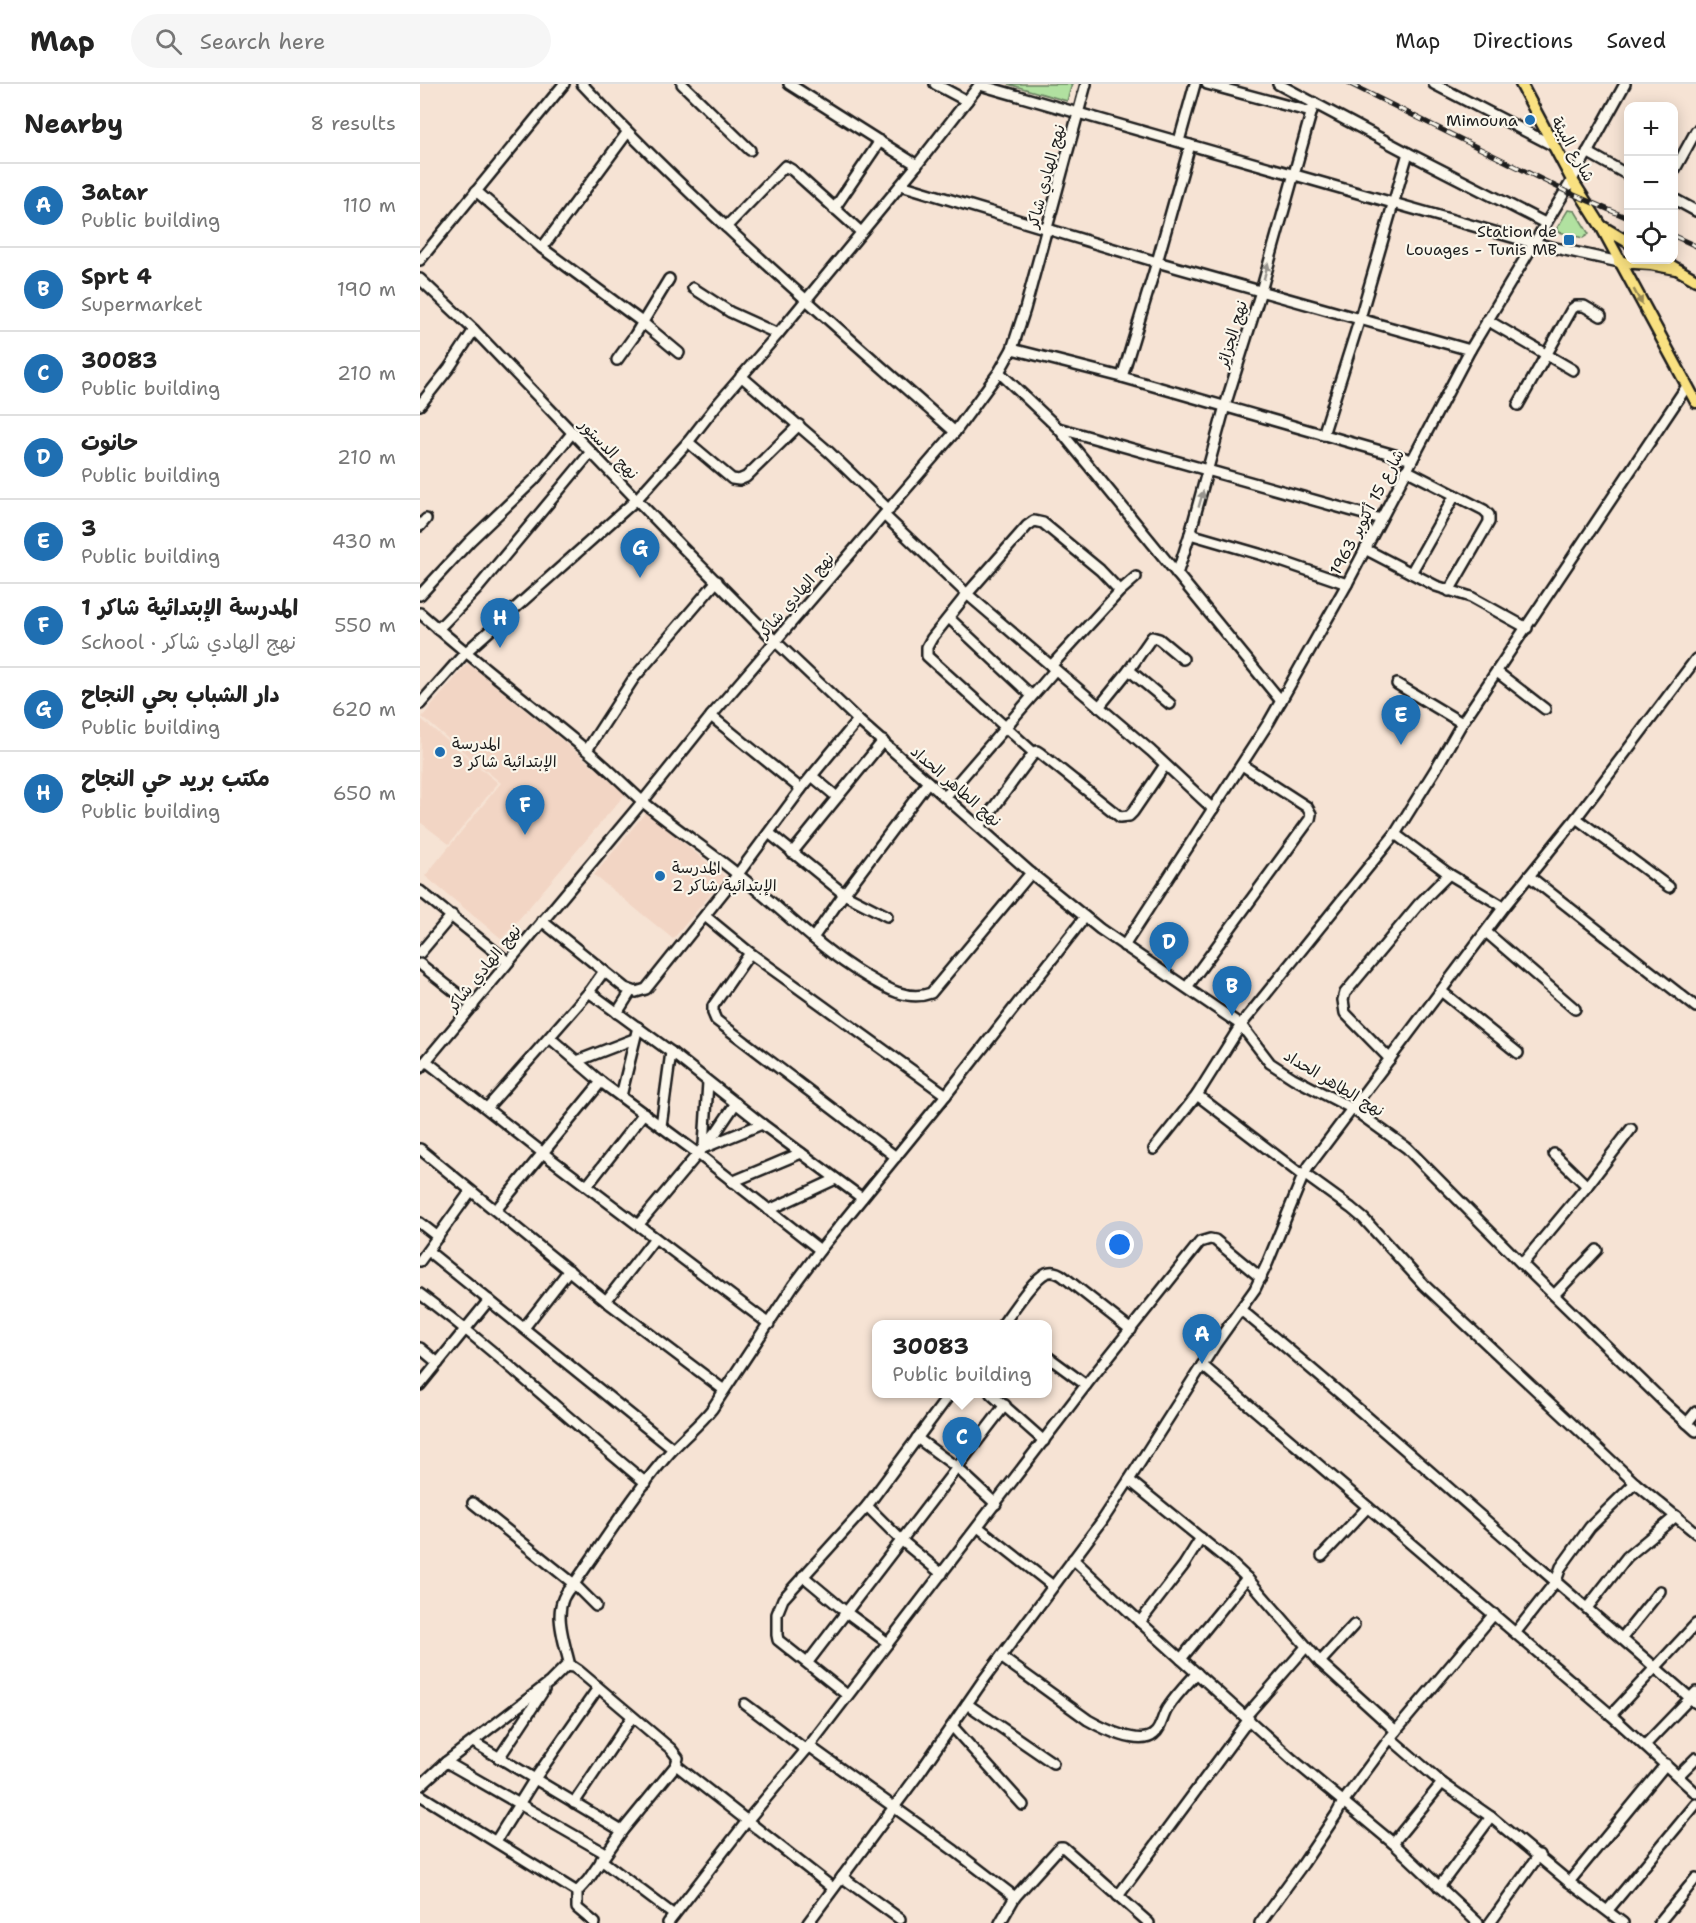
<!DOCTYPE html>
<html lang="en">
<head>
<meta charset="utf-8">
<style>
  :root { --surface:#fff; --page:#f6f6f6; --text:#222; --muted:#767676; --line:#e0e0e0; --accent:#1f6fb2 }
  body { margin:0; font-family:"Shantell Sans","Playpen Sans Arabic",sans-serif; background:var(--page); color:var(--text) }
  .controls { position:absolute; right:18px; top:18px; display:grid; overflow:hidden; border-radius:12px; box-shadow:0 3px 15px #0003 }
  .controls button { width:54px; height:54px; display:grid; place-items:center; padding:0; border:0; border-bottom:2px solid var(--line); background:var(--surface); color:var(--text); font:30px sans-serif }
  .you { position:absolute; left:700px; top:1161px; width:21px; height:21px; margin:-15px; border:4px solid #fff; border-radius:50%; background:#1a73e8; box-shadow:0 0 0 9px #1a73e833 }
  .badge { display:grid; place-items:center; width:39px; height:39px; border-radius:50%; background:var(--accent); color:#fff; font-size:20px; font-weight:700 }
  .pin { position:absolute; translate:-50% -50px; filter:drop-shadow(0 2px 3px #0008) }
  .pin::after { content:''; position:absolute; top:32px; width:21px; height:18px; background:inherit; clip-path:polygon(0 0,100% 0,50% 100%) }
  .popup { position:absolute; left:452px; top:1236px; width:180px; height:78px; box-sizing:border-box; display:grid; place-content:center; border-radius:12px; background:var(--surface); filter:drop-shadow(0 2px 4px #0005); font-size:20px; white-space:nowrap; color:var(--muted) }
  .popup b { font-size:22px; color:var(--text) }
  .popup::after { content:''; position:absolute; left:50%; top:100%; margin-left:-12px; border:12px solid transparent; border-top-color:var(--surface) }
  .list { margin:0; padding:0; list-style:none }
  h2 { display:flex; justify-content:space-between; align-items:center; height:78px; margin:0; padding:0 24px; font-size:26px }
  h2 small { font-size:20px; font-weight:400; color:var(--muted) }
  .list li { display:grid; grid-template-columns:39px 1fr auto; gap:18px; align-items:center; box-sizing:border-box; height:84px; padding:0 24px; border-top:2px solid var(--line) }
  .list b { display:block; font-size:22px; white-space:nowrap }
  .list p { margin:0; font-size:20px; white-space:nowrap; color:var(--muted) }
  .list em { font-size:20px; font-style:normal; color:var(--muted) }
  .icon { flex:none; width:33px; height:33px; fill:none; stroke:currentColor; stroke-width:2; stroke-linecap:round; stroke-linejoin:round }
  .map { position:relative; flex:none; width:1276px; height:1839px; overflow:hidden }
  header { display:flex; align-items:center; gap:36px; box-sizing:border-box; height:84px; padding:0 30px; background:var(--surface); border-bottom:2px solid var(--line) }
  header strong { font-size:28px }
  nav { display:flex; gap:33px; margin-inline-start:auto; font-size:21px }
  .search { width:420px; height:54px; background:var(--page); display:flex; align-items:center; gap:15px; box-sizing:border-box; padding:0 21px; border-radius:33px; color:var(--muted); font-size:22px }
  main { display:flex }
  aside { flex:1; background:var(--surface) }
  .map>svg:first-child { display:block }
  .built { fill:#f2d5c4 }
  .green { fill:#b1e1a0; stroke:#667e5e; stroke-width:1.5 }
  .lines { fill:none; stroke-linecap:round; stroke-linejoin:round }
  .minor-casing { stroke:#1c1c1c; stroke-width:14 }
  .major-casing { stroke:#1c1c1c; stroke-width:15 }
  .minor { stroke:#fbf7ec; stroke-width:9 }
  .major { stroke:#f9e181; stroke-width:10 }
  .rail-casing { stroke:#1c1c1c; stroke-width:5 }
  .rail { stroke:#fbf7ec; stroke-width:3; stroke-dasharray:9; stroke-linecap:butt }
  .oneway { fill:#97948e }
  .oneway2 { fill:#968854 }
  .poi-dot { fill:#1f6fb2; stroke:#fbf7ec; stroke-width:2 }
  .labels { text-anchor:middle; dominant-baseline:central; stroke-width:4.5; stroke-linejoin:round; paint-order:stroke }
  .poi-label { font-size:16px; fill:#1c1c1c; stroke:#fbf7ec; text-anchor:end }
  .street-label { font-size:16px; fill:#1c1c1c; stroke:#fbf7ec }
</style>
</head>
<body>
<header>
<strong>Map</strong>
<div class="search"><svg class="icon" aria-label="search" viewBox="0 0 24 24"><circle cx="10" cy="10" r="6"/><path d="M15 15l6 6"/></svg>Search here</div>
<nav><a>Map</a><a>Directions</a><a>Saved</a></nav>
</header>
<main>
<aside>
<h2>Nearby<small>8 results</small></h2>
<ul class="list">
<li><span class="badge">A</span><div><b>3atar</b><p>Public building</p></div><em>110 m</em></li>
<li><span class="badge">B</span><div><b>Sprt 4</b><p>Supermarket</p></div><em>190 m</em></li>
<li><span class="badge">C</span><div><b>30083</b><p>Public building</p></div><em>210 m</em></li>
<li><span class="badge">D</span><div><b>حانوت</b><p>Public building</p></div><em>210 m</em></li>
<li><span class="badge">E</span><div><b>3</b><p>Public building</p></div><em>430 m</em></li>
<li><span class="badge">F</span><div><b>المدرسة الإبتدائية شاكر 1</b><p>School · نهج الهادي شاكر</p></div><em>550 m</em></li>
<li><span class="badge">G</span><div><b>دار الشباب بحي النجاح</b><p>Public building</p></div><em>620 m</em></li>
<li><span class="badge">H</span><div><b>مكتب بريد حي النجاح</b><p>Public building</p></div><em>650 m</em></li>
</ul>
</aside>
<div class="map">
<svg width="1276" height="1839" viewBox="0 0 1276 1839">
  <rect width="100%" height="100%" fill="#f6e3d4"/>
  <filter id="ink" filterUnits="userSpaceOnUse"><feTurbulence type="fractalNoise" baseFrequency=".0167" numOctaves="2"/><feDisplacementMap in="SourceGraphic" scale="12" xChannelSelector="R" yChannelSelector="G"/><feConvolveMatrix kernelMatrix="1 2 1 2 8 2 1 2 1" color-interpolation-filters="sRGB"/></filter>
  <g filter="url(#ink)">
    <g class="built">
      <path d="M 48,579 L 206,709 L 82,855 L 5,792 L 81,699 L 2,633 Z"/>
      <path d="M 1,635 L 78,699 L 29,760 L 0,738 Z"/>
      <path d="M 226,728 L 305,793 L 253,855 L 174,791 Z"/>
    </g>
    <g class="green">
      <path d="M 588,0 L 652,0 L 647,17 Z"/>
      <path d="M 1148,126 L 1155,127 L 1169,150 L 1163,154 L 1139,148 L 1137,144 Z"/>
    </g>
    <g class="lines">
      <defs>
        <g id="minor">
          <path d="M 162,0 C 278,124 408,235 535,348"/>
          <path d="M 262,0 L 330,66"/>
          <path d="M 369,0 L 497,81"/>
          <path d="M 515,0 L 547,17"/>
          <path d="M 787,0 L 891,28"/>
          <path d="M 858,0 L 988,69 L 1125,139"/>
          <path d="M 1014,0 L 1134,62"/>
          <path d="M 560,1 L 1113,159 L 1199,178"/>
          <path d="M 759,57 L 775,0"/>
          <path d="M 1167,68 L 1208,91"/>
          <path d="M 1254,87 L 1276,47"/>
          <path d="M 481,101 L 737,178 L 1050,266"/>
          <path d="M 56,107 L 122,164 L 222,238 L 259,269"/>
          <path d="M 1254,115 L 1276,127"/>
          <path d="M 414,125 L 460,57"/>
          <path d="M 306,143 L 365,82 L 372,86 L 441,148"/>
          <path d="M 122,164 L 207,49"/>
          <path d="M 0,176 L 144,0"/>
          <path d="M 0,195 L 54,246 L 263,464 L 355,557 L 438,636 L 611,789 L 680,845 L 821,941 L 850,979 L 873,994 L 933,1025 L 987,1064 L 1102,1180 L 1247,1321 L 1276,1347"/>
          <path d="M 273,204 L 310,228 L 358,250"/>
          <path d="M 1067,236 L 1153,286"/>
          <path d="M 592,265 L 702,293 L 992,376"/>
          <path d="M 197,276 L 215,251 L 249,195"/>
          <path d="M 579,288 L 638,344 L 861,617"/>
          <path d="M 321,292 L 409,368 L 469,426"/>
          <path d="M 702,293 L 737,178 L 770,61"/>
          <path d="M 0,321 L 29,284 L 54,246"/>
          <path d="M 1098,321 L 1152,225 L 1156,222 L 1164,222 L 1181,232"/>
          <path d="M 638,344 L 961,435"/>
          <path d="M 903,351 L 940,234 L 988,69"/>
          <path d="M 268,358 L 312,395 L 319,396 L 326,393 L 379,341"/>
          <path d="M 986,386 L 1064,426 L 1069,431 L 1069,438 L 1029,507"/>
          <path d="M 464,431 L 547,510 L 731,667 L 793,725"/>
          <path d="M 0,442 L 6,435"/>
          <path d="M 770,450 L 846,472 L 927,500"/>
          <path d="M 945,465 L 1016,502 L 1051,513 L 1107,544"/>
          <path d="M 991,489 L 1035,411"/>
          <path d="M 757,490 L 770,450 L 805,322 L 841,207 L 894,19"/>
          <path d="M 700,507 L 680,486 L 623,439 L 614,437 L 607,442 L 547,510 L 512,554 L 507,563 L 507,572 L 614,669 L 617,667 L 620,669 L 700,733 L 709,732 L 713,728 L 745,681"/>
          <path d="M 0,511 L 50,457 L 114,396 L 153,348"/>
          <path d="M 0,529 C 53,576 110,619 165,665 C 185,681 203,700 222,717 C 252,742 285,764 316,789 C 359,822 397,863 444,891 C 464,903 487,918 511,909 L 611,789"/>
          <path d="M 529,534 L 612,612"/>
          <path d="M 18,545 L 57,505 L 171,368"/>
          <path d="M 631,582 L 700,507 L 716,493"/>
          <path d="M 709,586 L 750,620"/>
          <path d="M 1077,588 L 1125,625"/>
          <path d="M 977,600 L 1042,639"/>
          <path d="M 0,620 L 46,568 L 216,416 L 268,358 L 296,322 L 358,250 L 497,81 L 560,0"/>
          <path d="M 679,623 L 709,586 L 732,553 L 739,555 L 763,575"/>
          <path d="M 291,632 L 381,705"/>
          <path d="M 167,666 L 214,594 L 297,497"/>
          <path d="M 392,692 L 417,713"/>
          <path d="M 526,712 L 635,586"/>
          <path d="M 1156,734 L 1249,803"/>
          <path d="M 560,742 L 614,669"/>
          <path d="M 349,749 L 424,810 L 467,832"/>
          <path d="M 975,750 L 1029,790 L 1084,823"/>
          <path d="M 372,769 L 463,657"/>
          <path d="M 1109,792 L 1276,923"/>
          <path d="M 0,807 L 88,878"/>
          <path d="M 285,832 L 330,869 L 526,1011"/>
          <path d="M 122,837 L 205,904 L 216,908 L 226,905 L 318,790 L 381,705 L 438,636"/>
          <path d="M 1066,848 L 1155,925"/>
          <path d="M 393,854 L 424,810 L 508,698"/>
          <path d="M 704,862 L 849,638 L 927,500 L 1050,266 L 1152,96 L 1205,0"/>
          <path d="M 0,869 L 32,831"/>
          <path d="M 330,869 L 293,922 L 293,929 L 296,936 L 476,1073"/>
          <path d="M 0,880 L 53,922"/>
          <path d="M 767,903 L 890,735 L 891,730 L 887,723 L 822,681"/>
          <path d="M 1021,907 L 1098,969"/>
          <path d="M 169,908 L 251,968 L 342,1040 L 442,1114"/>
          <path d="M 197,929 L 211,907"/>
          <path d="M 130,954 L 181,998 L 277,1069 L 400,1166"/>
          <path d="M 970,975 L 925,929 L 923,916 L 925,909 L 999,820 L 1029,790"/>
          <path d="M 6,977 L 123,1069 L 349,1240"/>
          <path d="M 157,977 L 214,955"/>
          <path d="M 0,984 L 223,717 L 291,632 L 535,348 L 579,288 L 592,265 L 605,225 L 666,0"/>
          <path d="M 777,1011 L 883,1092"/>
          <path d="M 201,1012 L 218,943"/>
          <path d="M 67,1024 L 169,908 L 184,887"/>
          <path d="M 241,1042 L 251,968"/>
          <path d="M 284,1061 L 288,998"/>
          <path d="M 283,1064 L 342,1040"/>
          <path d="M 0,1065 L 186,1217 L 304,1306"/>
          <path d="M 734,1065 L 777,1011 L 821,941 L 975,750 L 1015,686 L 1042,639 L 1267,302"/>
          <path d="M 1134,1070 L 1167,1102"/>
          <path d="M 884,1090 L 931,1124 L 944,1135 L 1004,1201 L 1215,1399 L 1276,1449"/>
          <path d="M 312,1098 L 381,1069"/>
          <path d="M 167,1102 L 224,1029"/>
          <path d="M 76,1126 L 181,998"/>
          <path d="M 349,1126 L 416,1095"/>
          <path d="M 0,1139 L 18,1153"/>
          <path d="M 219,1140 L 297,1047 L 316,1019"/>
          <path d="M 8,1167 L 253,1365"/>
          <path d="M 0,1177 L 50,1108"/>
          <path d="M 1102,1180 L 1167,1102 L 1211,1045"/>
          <path d="M 0,1210 C 79,1269 150,1337 226,1399"/>
          <path d="M 1134,1211 L 1177,1166"/>
          <path d="M 186,1217 L 235,1154"/>
          <path d="M 821,1226 C 904,1294 982,1363 1063,1434 C 1133,1496 1205,1557 1276,1619"/>
          <path d="M 583,1240 C 592,1228 613,1195 626,1189 C 633,1186 639,1189 644,1193 L 711,1246"/>
          <path d="M 104,1244 L 149,1186"/>
          <path d="M 0,1264 L 18,1279"/>
          <path d="M 628,1273 L 666,1301"/>
          <path d="M 782,1281 L 1191,1631 L 1276,1709"/>
          <path d="M 0,1301 L 69,1216"/>
          <path d="M 571,1310 L 624,1357"/>
          <path d="M 1267,1339 L 1276,1328"/>
          <path d="M 497,1354 L 536,1383 L 576,1420"/>
          <path d="M 709,1396 L 810,1478 L 827,1494 L 900,1578 L 976,1647"/>
          <path d="M 53,1419 L 154,1500 L 176,1522"/>
          <path d="M 447,1422 L 481,1456 L 522,1490"/>
          <path d="M 558,1443 L 633,1502"/>
          <path d="M 902,1472 L 948,1423"/>
          <path d="M 653,1475 L 720,1538 L 873,1676 L 973,1759 L 1058,1839"/>
          <path d="M 383,1492 L 426,1528 L 468,1559"/>
          <path d="M 1167,1524 L 1207,1473 L 1256,1432"/>
          <path d="M 720,1538 L 764,1481 L 781,1454"/>
          <path d="M 1096,1548 L 1136,1497 L 1141,1483 L 1170,1443 L 1215,1399"/>
          <path d="M 1202,1554 L 1240,1507"/>
          <path d="M 581,1573 L 668,1636 C 682,1644 720,1663 734,1650 C 741,1645 742,1633 747,1625 C 755,1612 766,1601 777,1589"/>
          <path d="M 761,1575 L 827,1494"/>
          <path d="M 388,1578 L 585,1321"/>
          <path d="M 900,1578 L 934,1541"/>
          <path d="M 150,1582 C 144,1555 129,1521 154,1500 C 186,1455 216,1406 253,1365 C 266,1351 280,1340 292,1325 L 373,1202 L 400,1166 L 526,1011 L 665,833"/>
          <path d="M 427,1611 L 358,1556 L 357,1551 L 357,1530 L 363,1515 L 447,1422 L 530,1310"/>
          <path d="M 325,1620 L 386,1666"/>
          <path d="M 547,1620 L 633,1679"/>
          <path d="M 1191,1631 L 1276,1540"/>
          <path d="M 826,1632 L 886,1563"/>
          <path d="M 532,1642 L 603,1721"/>
          <path d="M 970,1654 L 1022,1699 L 1071,1733 L 1149,1798 L 1203,1839"/>
          <path d="M 53,1658 L 202,1747"/>
          <path d="M 1225,1661 L 1276,1608"/>
          <path d="M 389,1662 L 535,1767 L 595,1813"/>
          <path d="M 79,1674 L 124,1606"/>
          <path d="M 26,1678 L 185,1769"/>
          <path d="M 256,1681 L 413,1804"/>
          <path d="M 1258,1692 L 1276,1674"/>
          <path d="M 0,1702 L 26,1678 L 130,1598 L 146,1582 L 153,1583 L 159,1587 L 251,1665 L 258,1674 L 256,1681 L 202,1747 L 168,1796 L 157,1808 L 0,1711"/>
          <path d="M 154,1719 L 212,1633"/>
          <path d="M 76,1757 L 114,1696 L 178,1604"/>
          <path d="M 973,1759 L 1022,1699"/>
          <path d="M 181,1776 L 254,1831"/>
          <path d="M 422,1793 L 480,1835"/>
          <path d="M 1149,1798 L 1246,1680"/>
          <path d="M 1019,1803 L 1071,1733"/>
          <path d="M 157,1808 L 157,1824 L 175,1839"/>
          <path d="M 698,1812 L 829,1635"/>
          <path d="M 1188,1826 L 1276,1720"/>
          <path d="M 248,1839 L 327,1737 L 386,1666 L 666,1301 L 780,1158 L 790,1155 L 795,1156 L 841,1194"/>
          <path d="M 388,1839 L 500,1688 L 562,1598 L 682,1437 L 709,1396 L 795,1261 L 835,1205 L 847,1180 L 883,1092 L 889,1082 L 1084,823 L 1156,734 L 1276,575"/>
          <path d="M 580,1839 L 595,1813 L 640,1763 L 643,1763 L 729,1839"/>
          <path d="M 840,1839 L 883,1780 L 916,1731 L 923,1718 L 970,1654 L 1074,1530"/>
          <path d="M 1070,1839 L 1119,1771"/>
          <path d="M 1239,1839 L 1276,1794"/>
        </g>
        <g id="major">
          <path d="M 1101,0 L 1152,96 L 1181,142 L 1276,318"/>
          <path d="M 1181,142 L 1208,158"/>
          <path d="M 1199,178 L 1231,180 L 1256,185"/>
          <path d="M 1250,181 L 1276,196"/>
        </g>
      </defs>
      <use href="#minor" class="minor-casing"/>
      <use href="#major" class="major-casing"/>
      <use href="#minor" class="minor"/>
      <use href="#major" class="major"/>
      <defs>
        <g id="rail">
          <path d="M 930,0 L 1145,107 L 1208,134"/>
          <path d="M 1254,152 L 1276,162"/>
        </g>
      </defs>
      <use href="#rail" class="rail-casing"/>
      <use href="#rail" class="rail"/>
    </g>
    <defs><path id="oneway-solid" d="M-6-.8H1V-3.2L6.5 0L1 3.2V.8H-6Z" transform="scale(1.5)"/></defs>
    <g class="oneway">
      <use href="#oneway-solid" transform="translate(846 187) rotate(-75)"/>
      <use href="#oneway-solid" transform="translate(781 415) rotate(-74)"/>
    </g>
    <use class="oneway2" href="#oneway-solid" transform="translate(1218 213) rotate(61)"/>
  </g>
  <g class="poi-dot">
    <circle cx="1110" cy="36" r="6"/>
    <rect x="1143" y="150" width="12" height="12" rx="3"/>
    <circle cx="20" cy="668" r="6"/>
    <circle cx="240" cy="792" r="6"/>
  </g>
  <g class="labels">
    <g class="poi-label">
      <text x="1098" y="36">Mimouna</text>
      <text x="1137" y="147">Station de<tspan x="1137" dy="18">Louages - Tunis MB</tspan></text>
      <text x="32" y="659" text-anchor="start">المدرسة<tspan x="32" dy="18">الإبتدائية شاكر 3</tspan></text>
      <text x="252" y="783" text-anchor="start">المدرسة<tspan x="252" dy="18">الإبتدائية شاكر 2</tspan></text>
    </g>
    <g class="street-label">
      <text transform="translate(1153 65) rotate(61)">شارع البيئة</text>
      <text transform="translate(626 92) rotate(-75)">نهج الهادي شاكر</text>
      <text transform="translate(812 250) rotate(-73)">نهج الجزائر</text>
      <text transform="translate(189 365) rotate(46)">نهج الدستور</text>
      <text transform="translate(947 428) rotate(-62)">شارع 15 أكتوبر 1963</text>
      <text transform="translate(376 511) rotate(-49)">نهج الهادي شاكر</text>
      <text transform="translate(536 702) rotate(41)">نهج الطاهر الحداد</text>
      <text transform="translate(64 884) rotate(-51)">نهج الهادي شاكر</text>
      <text transform="translate(914 999) rotate(31)">نهج الطاهر الحداد</text>
    </g>
  </g>
</svg>
<div class="controls">
<button>+</button>
<button>−</button>
<button><svg class="icon" aria-label="locate" viewBox="0 0 24 24"><circle cx="12" cy="12" r="6"/><path d="M12 2v4M12 18v4M2 12h4M18 12h4"/></svg></button>
</div>
<div class="you"></div>
<div class="pin badge" style="left:782px;top:1280px">A</div>
<div class="pin badge" style="left:812px;top:932px">B</div>
<div class="pin badge" style="left:542px;top:1383px">C</div>
<div class="popup"><b>30083</b>Public building</div>
<div class="pin badge" style="left:749px;top:888px">D</div>
<div class="pin badge" style="left:981px;top:661px">E</div>
<div class="pin badge" style="left:105px;top:751px">F</div>
<div class="pin badge" style="left:220px;top:494px">G</div>
<div class="pin badge" style="left:80px;top:564px">H</div>
</div>
</main>
</body>
</html>
